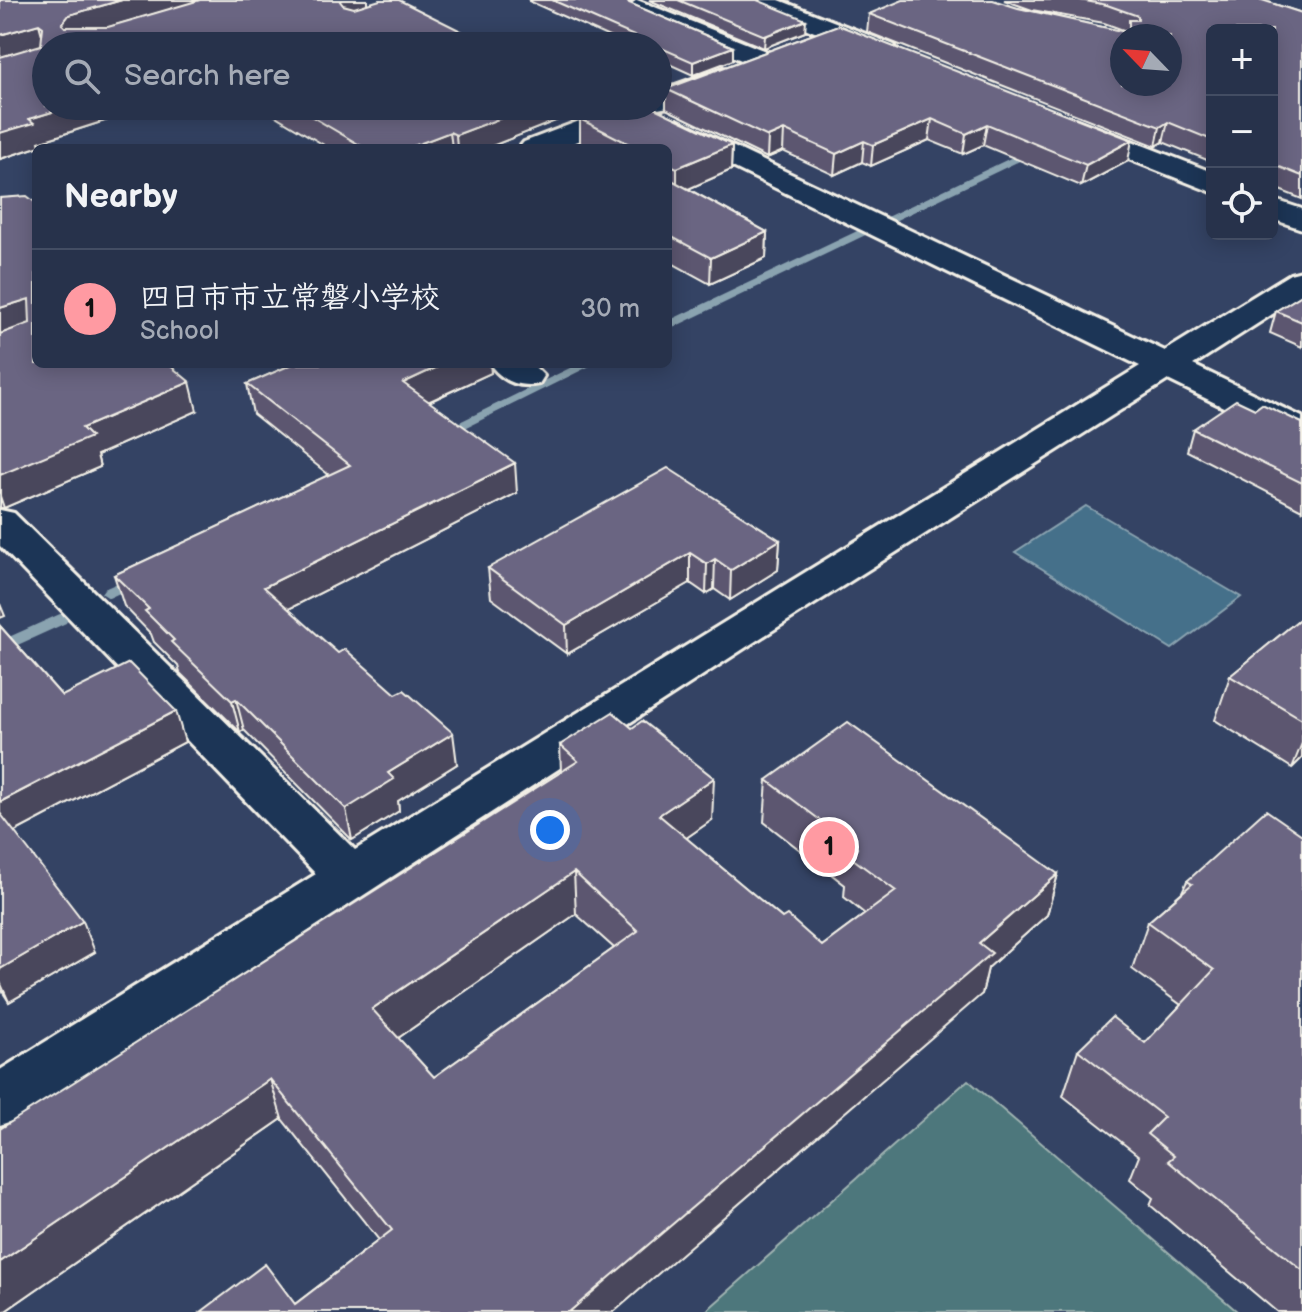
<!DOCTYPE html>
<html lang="en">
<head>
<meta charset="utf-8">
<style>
  :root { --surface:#27324b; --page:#2f3a52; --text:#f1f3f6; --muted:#a4aab5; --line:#434d63; --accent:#ff9aa2 }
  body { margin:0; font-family:"Balsamiq Sans","Klee One",sans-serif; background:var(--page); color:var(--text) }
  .controls { position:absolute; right:24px; top:24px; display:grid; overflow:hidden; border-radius:12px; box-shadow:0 4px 20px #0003 }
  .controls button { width:72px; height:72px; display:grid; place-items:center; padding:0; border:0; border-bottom:2px solid var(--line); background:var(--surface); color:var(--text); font:40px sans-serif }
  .compass { position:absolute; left:1110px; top:24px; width:72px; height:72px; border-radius:50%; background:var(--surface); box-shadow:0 4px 20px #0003; rotate:295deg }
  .you { position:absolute; left:550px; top:830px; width:28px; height:28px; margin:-20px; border:6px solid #fff; border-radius:50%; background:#1a73e8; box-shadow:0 0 0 12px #1a73e833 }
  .badge { display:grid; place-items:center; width:52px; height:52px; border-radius:50%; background:var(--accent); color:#111; font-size:26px; font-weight:700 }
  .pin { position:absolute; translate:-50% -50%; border:4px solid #fff; box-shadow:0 2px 8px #0006 }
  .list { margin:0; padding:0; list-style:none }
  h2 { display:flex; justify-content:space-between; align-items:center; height:104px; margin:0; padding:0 32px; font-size:34px }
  h2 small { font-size:26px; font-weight:400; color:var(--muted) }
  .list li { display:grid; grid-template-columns:52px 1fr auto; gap:24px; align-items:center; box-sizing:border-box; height:120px; padding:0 32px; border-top:2px solid var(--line) }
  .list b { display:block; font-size:30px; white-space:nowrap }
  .list p { margin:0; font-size:26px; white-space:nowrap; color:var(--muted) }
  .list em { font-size:26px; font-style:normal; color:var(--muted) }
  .icon { flex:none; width:44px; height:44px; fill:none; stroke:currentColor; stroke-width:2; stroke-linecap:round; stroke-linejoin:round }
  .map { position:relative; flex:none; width:1302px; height:1312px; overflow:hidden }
  .search { position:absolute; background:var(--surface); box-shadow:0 4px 20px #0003; left:32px; top:32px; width:640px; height:88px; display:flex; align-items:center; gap:20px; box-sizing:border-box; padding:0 28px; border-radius:44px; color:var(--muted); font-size:30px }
  .panel { position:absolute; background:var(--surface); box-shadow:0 4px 20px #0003; left:32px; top:144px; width:640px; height:224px; border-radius:12px }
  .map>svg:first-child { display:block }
  .green { fill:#4d777c; stroke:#a0b4b2; stroke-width:2 }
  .water { fill:#446f8a; stroke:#8aa3b0; stroke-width:2 }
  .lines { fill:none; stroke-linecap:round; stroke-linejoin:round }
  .stream { fill:#8aa3b0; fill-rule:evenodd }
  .minor-casing { stroke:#f4f1e8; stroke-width:6 }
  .minor { fill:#1d3557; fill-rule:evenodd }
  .wall { fill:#5b5770; stroke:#f4f1e8; stroke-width:2; fill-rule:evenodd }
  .shaded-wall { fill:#4a475b; stroke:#f4f1e8; stroke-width:2 }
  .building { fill:#6a6582; stroke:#f4f1e8; stroke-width:2; fill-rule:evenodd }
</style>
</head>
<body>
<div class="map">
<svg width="1302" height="1312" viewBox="0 0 1302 1312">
  <rect width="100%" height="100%" fill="#344364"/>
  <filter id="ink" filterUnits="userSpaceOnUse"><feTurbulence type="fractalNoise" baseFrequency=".0125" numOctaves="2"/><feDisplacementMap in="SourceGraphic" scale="16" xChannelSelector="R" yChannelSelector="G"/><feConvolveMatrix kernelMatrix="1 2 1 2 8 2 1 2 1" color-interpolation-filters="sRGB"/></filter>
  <g filter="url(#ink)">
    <path class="green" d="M 968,1080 L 1238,1312 L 705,1312 Z"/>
    <path class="water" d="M 1086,506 L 1241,597 L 1172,649 L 1015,552 Z"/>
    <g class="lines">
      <g class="stream">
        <path d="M 1034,147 L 1039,150 L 1038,152 L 668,330 L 668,321 Z"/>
        <path d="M 578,364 L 594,364 L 447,437 L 442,438 L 435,434 Z"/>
        <path d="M 136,575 L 141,577 L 144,580 L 141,583 L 109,598 L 101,593 L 104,589 Z"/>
        <path d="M 60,614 L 66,615 L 68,619 L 66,623 L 0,653 L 0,641 Z"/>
      </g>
      <defs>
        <g id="minor">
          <path d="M 637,0 L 773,54 L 777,60 L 773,66 L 755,66 L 630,12 L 627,7 Z"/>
          <path d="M 745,0 L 779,0 L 894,45 L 898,51 L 894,57 L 876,57 L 748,5 Z"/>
          <path d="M 723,68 L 733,70 L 736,76 L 733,82 L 668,107 L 658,109 L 648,106 L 658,106 L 658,91 Z"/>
          <path d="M 619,106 L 645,106 L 648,110 L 644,116 L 560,148 L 519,148 L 524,142 Z"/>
          <path d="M 1075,119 L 1212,172 L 1212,192 L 1065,134 L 1061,128 L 1065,122 Z"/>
          <path d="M 677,120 L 1165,351 L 1290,274 L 1302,271 L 1302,295 L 1193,365 L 1302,417 L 1302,442 L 1289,439 L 1168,380 L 751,644 L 20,1118 L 0,1125 L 0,1070 L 316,874 L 0,546 L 0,510 L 14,513 L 355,850 L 1140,366 L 667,135 L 663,129 L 667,123 Z"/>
          <path d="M 1272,199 L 1302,209 L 1302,229 L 1272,219 Z"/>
          <path d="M 490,364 L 532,364 L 544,376 L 539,384 C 519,388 502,381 490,364 Z"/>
        </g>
      </defs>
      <use href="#minor" class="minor-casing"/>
      <use href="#minor" class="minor"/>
    </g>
    <g class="wall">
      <path d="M 0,0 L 367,4 L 399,0 L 46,46 L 46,106 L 164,106 L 146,112 L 142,109 L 39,142 L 40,146 L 0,159 Z"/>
      <path d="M 529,0 L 630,0 L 627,1 L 629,3 L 733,47 L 733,60 L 693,75 L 658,59 L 658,46 L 629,46 L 529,1 Z"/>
      <path d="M 649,0 L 757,0 L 805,32 L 764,48 Z"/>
      <path d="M 1004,0 L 1262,0 L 1302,13 L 1302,199 L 1272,187 L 1272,30 L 1212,30 L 1212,162 L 1163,142 L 1156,146 L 867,32 L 869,14 L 1018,8 L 1125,32 L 1126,31 L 1104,23 L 1032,10 Z"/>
      <path d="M 838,25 L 1128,161 L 1081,186 L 983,145 L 963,154 L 929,140 L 871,166 L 862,162 L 834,175 L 783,151 L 767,158 L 666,109 L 666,89 Z"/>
      <path d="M 259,106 L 578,106 L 578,112 L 487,148 L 329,148 Z"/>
      <path d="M 613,106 L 650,106 L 732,145 L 731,170 L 688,189 L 767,232 L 766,258 L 710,284 L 668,261 L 668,148 L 589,148 L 580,143 L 580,119 Z"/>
      <path d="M 0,198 L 36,364 L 197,411 L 97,455 L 100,467 L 4,508 L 0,508 Z"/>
      <path d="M 1302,295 L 1302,347 L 1270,333 L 1276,311 Z"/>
      <path d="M 286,364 L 490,364 L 491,373 L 429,402 L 517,493 L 288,609 L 457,764 L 398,801 L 399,811 L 352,840 L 244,730 L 240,732 L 180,673 L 178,666 L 154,642 L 151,634 L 124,606 L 114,575 L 329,475 L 253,414 L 247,384 L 289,366 Z"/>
      <path d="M 1255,409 L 1302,423 L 1302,510 L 1187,451 L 1193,429 Z"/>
      <path d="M 780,540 L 778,570 L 730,600 L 714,589 L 706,594 L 690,583 L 567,654 L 491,598 L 488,568 Z"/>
      <path d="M 1302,617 L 1302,758 L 1292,768 L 1215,720 L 1230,676 Z"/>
      <path d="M 0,626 L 62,696 L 185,742 L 14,832 L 95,952 L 9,1002 L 0,988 Z"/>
      <path d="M 560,745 L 712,820 L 686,838 L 782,918 L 822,946 L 865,914 L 844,897 L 845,885 L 764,822 L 767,780 L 1058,874 L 1047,915 L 988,968 L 982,994 L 295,1304 L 379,1240 L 282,1119 L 4,1312 L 0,1312 L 561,772 ZM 576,914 L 614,948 L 434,1077 L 398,1038 Z"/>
      <path d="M 1302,835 L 1302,1312 L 1277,1312 L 1150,1205 L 1153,1198 L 1130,1179 L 1139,1156 L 1063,1096 L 1078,1050 L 1145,1043 L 1181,1005 L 1132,969 L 1148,922 L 1182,892 L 1187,881 Z"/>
    </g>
    <g class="shaded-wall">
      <path d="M 122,0 L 203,0 L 74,37 L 62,24 L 69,15 Z"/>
      <path d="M 338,0 L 367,0 L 367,4 L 340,19 Z"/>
      <path d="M 806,20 L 805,32 L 764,48 L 765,36 Z"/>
      <path d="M 39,24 L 45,46 L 0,59 L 0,35 Z"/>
      <path d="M 733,47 L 733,60 L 693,75 L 693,62 Z"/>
      <path d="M 72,106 L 142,106 L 142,109 L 39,142 L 40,146 L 0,159 L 0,133 L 29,119 Z"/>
      <path d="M 145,106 L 164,106 L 146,112 Z"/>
      <path d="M 533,106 L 578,106 L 578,112 L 487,148 L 457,148 L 456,135 Z"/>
      <path d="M 932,119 L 929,140 L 871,166 L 873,145 Z"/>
      <path d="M 1168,122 L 1163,142 L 1156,146 L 1160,127 Z"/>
      <path d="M 987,124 L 983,145 L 963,154 L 966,134 Z"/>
      <path d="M 784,130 L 783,151 L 767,158 L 768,137 Z"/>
      <path d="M 450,132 L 452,148 L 408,148 Z"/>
      <path d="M 1132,140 L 1128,161 L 1081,186 L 1086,165 Z"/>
      <path d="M 864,141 L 862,162 L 834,175 L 836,154 Z"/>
      <path d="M 732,145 L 731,170 L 677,194 L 677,168 Z"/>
      <path d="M 767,232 L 766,258 L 710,284 L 711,258 Z"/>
      <path d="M 29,299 L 36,322 L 0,339 L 0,308 Z"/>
      <path d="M 444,364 L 490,364 L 491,373 L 406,412 L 403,383 Z"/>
      <path d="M 190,382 L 197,411 L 97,455 L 100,467 L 4,508 L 0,496 L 0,475 L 82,428 Z"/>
      <path d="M 515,463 L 517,493 L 271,618 L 264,587 Z"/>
      <path d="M 780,540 L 778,570 L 730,600 L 731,570 Z"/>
      <path d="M 690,553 L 690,583 L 567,654 L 566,625 Z"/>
      <path d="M 715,559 L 714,589 L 706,594 L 707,564 Z"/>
      <path d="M 0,604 L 5,616 L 0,618 Z"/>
      <path d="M 236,699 L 244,730 L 240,732 L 232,701 Z"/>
      <path d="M 176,711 L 185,742 L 7,836 L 0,820 L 0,802 Z"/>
      <path d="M 453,733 L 457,764 L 398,801 L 399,811 L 352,840 L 346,809 L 388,773 Z"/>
      <path d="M 1302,743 L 1302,758 L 1292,768 Z"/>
      <path d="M 714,778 L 712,820 L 659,857 L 659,815 Z"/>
      <path d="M 574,872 L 576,914 L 381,1050 L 372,1009 Z"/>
      <path d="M 1058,874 L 1047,915 L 988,968 L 982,994 L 614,1312 L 569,1312 L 979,943 Z"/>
      <path d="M 83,921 L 95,952 L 9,1002 L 0,982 L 0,969 Z"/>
      <path d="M 270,1079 L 282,1119 L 4,1312 L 0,1312 L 0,1262 Z"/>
    </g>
    <g class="building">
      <path d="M 0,0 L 122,0 L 69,15 L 62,24 L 65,27 L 108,27 L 200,0 L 339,0 L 343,5 L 354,8 L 380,0 L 399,0 L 491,46 L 276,46 L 278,45 L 275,46 L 46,46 L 46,106 L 72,106 L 29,119 L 34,123 L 0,133 L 0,57 L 41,45 L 43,27 L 39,24 L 0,35 Z"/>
      <path d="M 552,0 L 627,0 L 629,3 L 733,47 L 693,62 Z"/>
      <path d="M 678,0 L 757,0 L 806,20 L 765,36 Z"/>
      <path d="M 903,0 L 993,0 L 1018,8 L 1125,32 L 1129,29 L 1129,20 L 1138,20 L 1138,16 L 1107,5 L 1080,0 L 1262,0 L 1302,13 L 1302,176 L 1272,164 L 1272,30 L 1212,30 L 1212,140 L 1168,122 L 1160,127 L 869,14 ZM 1122,36 L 1170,36 L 1170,84 L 1122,84 Z"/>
      <path d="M 838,25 L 1132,140 L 1086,165 L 987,124 L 966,134 L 932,119 L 873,145 L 864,141 L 836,154 L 784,130 L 768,137 L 666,89 Z"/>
      <path d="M 294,106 L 533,106 L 456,135 L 450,132 L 408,148 L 365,148 Z"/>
      <path d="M 613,106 L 650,106 L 732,145 L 677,168 L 668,164 L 668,148 L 637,148 L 580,119 Z"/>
      <path d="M 668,178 L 767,232 L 711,258 L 668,235 Z"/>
      <path d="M 27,196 L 36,203 L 36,364 L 168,364 L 190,382 L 82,428 L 91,437 L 0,475 L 0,334 L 30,323 L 29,299 L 0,308 L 0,198 Z"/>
      <path d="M 1302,295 L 1302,322 L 1276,311 Z"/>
      <path d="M 293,364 L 444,364 L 403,383 L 515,463 L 264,587 L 338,653 L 345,649 L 396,694 L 404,690 L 453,733 L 388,773 L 394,779 L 346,809 L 236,699 L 232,701 L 171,642 L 174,640 L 145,611 L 149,609 L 114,575 L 350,465 L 247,384 Z"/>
      <path d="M 1236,400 L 1255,409 L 1262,404 L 1302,423 L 1302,483 L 1193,429 Z"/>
      <path d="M 668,468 L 780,540 L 731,570 L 715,559 L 707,564 L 690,553 L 566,625 L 488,568 Z"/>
      <path d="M 1302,617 L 1302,719 L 1230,676 Z"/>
      <path d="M 0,626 L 62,696 L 129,663 L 176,711 L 0,802 Z"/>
      <path d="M 613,712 L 632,728 L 642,721 L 714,778 L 659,815 L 782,918 L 787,915 L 822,946 L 896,891 L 849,856 L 857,848 L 767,780 L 848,722 L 1058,874 L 979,943 L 992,953 L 569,1312 L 201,1312 L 265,1264 L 295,1304 L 392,1230 L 270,1079 L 0,1262 L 0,1129 L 578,761 L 560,745 ZM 574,872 L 638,931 L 434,1077 L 372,1009 Z"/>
      <path d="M 1266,810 L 1302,835 L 1302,1270 L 1168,1161 L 1174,1156 L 1147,1134 L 1164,1117 L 1078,1050 L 1112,1017 L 1145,1043 L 1214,970 L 1148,922 L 1192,884 L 1187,881 Z"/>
      <path d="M 0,813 L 83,921 L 0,969 Z"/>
    </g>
  </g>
</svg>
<div class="controls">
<button>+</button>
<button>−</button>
<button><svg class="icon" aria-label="locate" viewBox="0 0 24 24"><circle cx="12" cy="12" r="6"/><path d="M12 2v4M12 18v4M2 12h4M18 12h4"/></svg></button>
</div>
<svg class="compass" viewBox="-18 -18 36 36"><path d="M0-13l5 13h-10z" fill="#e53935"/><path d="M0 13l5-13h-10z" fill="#a4aab5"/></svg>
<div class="you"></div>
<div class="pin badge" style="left:829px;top:847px">1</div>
<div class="search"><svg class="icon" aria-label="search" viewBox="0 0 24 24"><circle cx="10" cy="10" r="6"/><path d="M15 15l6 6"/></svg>Search here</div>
<section class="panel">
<h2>Nearby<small></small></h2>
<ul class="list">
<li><span class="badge">1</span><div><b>四日市市立常磐小学校</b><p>School</p></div><em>30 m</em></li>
</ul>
</section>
</div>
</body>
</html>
